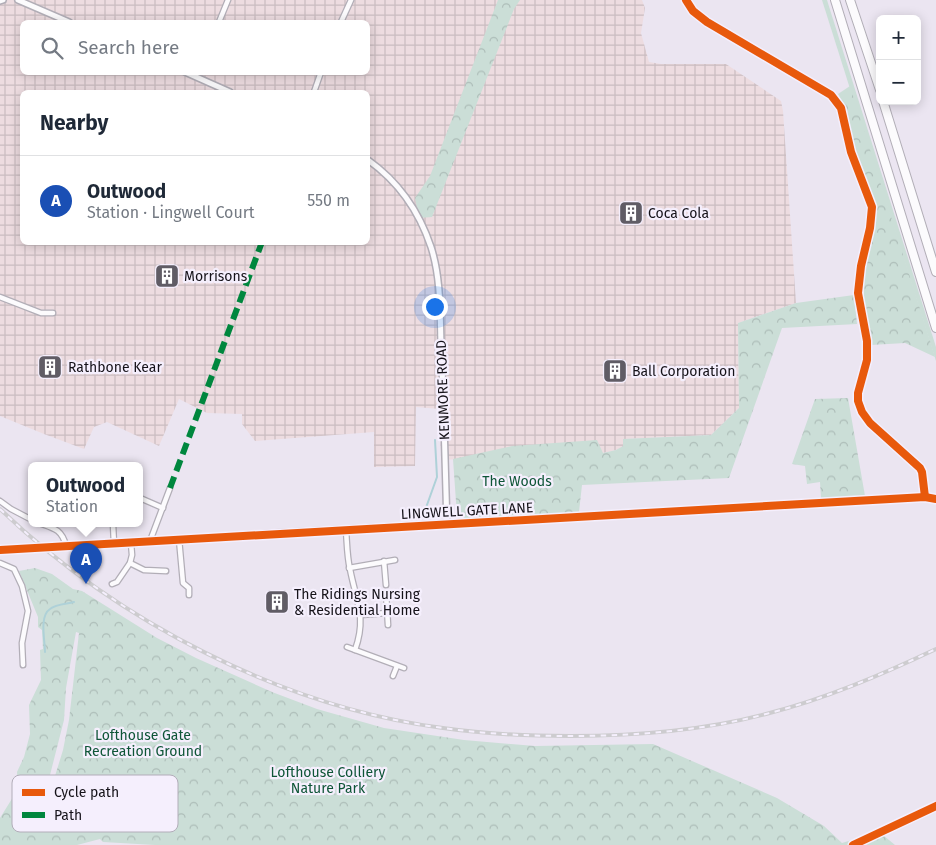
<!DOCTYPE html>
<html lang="en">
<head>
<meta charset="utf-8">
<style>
  :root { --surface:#fff; --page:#f2f2f3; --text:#1f2937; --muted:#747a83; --line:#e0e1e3; --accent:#ea580c }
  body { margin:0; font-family:"Fira Sans",sans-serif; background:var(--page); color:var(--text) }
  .controls { position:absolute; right:15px; top:15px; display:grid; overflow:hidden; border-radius:8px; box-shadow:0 2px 12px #0003 }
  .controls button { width:45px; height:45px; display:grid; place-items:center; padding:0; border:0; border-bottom:1px solid var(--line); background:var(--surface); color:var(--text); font:25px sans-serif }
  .you { position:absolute; left:434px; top:306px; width:18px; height:18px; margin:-12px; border:4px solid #fff; border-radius:50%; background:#1a73e8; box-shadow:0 0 0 8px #1a73e833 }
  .badge { display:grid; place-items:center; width:32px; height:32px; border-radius:50%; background:var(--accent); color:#fff; font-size:16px; font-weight:700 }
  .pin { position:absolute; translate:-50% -41px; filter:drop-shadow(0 1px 2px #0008) }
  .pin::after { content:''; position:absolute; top:26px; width:18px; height:15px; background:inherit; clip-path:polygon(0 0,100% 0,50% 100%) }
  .popup { position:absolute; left:28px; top:462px; width:115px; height:65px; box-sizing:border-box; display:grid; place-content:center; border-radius:8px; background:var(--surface); filter:drop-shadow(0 1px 4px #0005); font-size:16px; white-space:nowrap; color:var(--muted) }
  .popup b { font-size:19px; color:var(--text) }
  .popup::after { content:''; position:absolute; left:50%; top:100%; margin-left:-10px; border:10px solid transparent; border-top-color:var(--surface) }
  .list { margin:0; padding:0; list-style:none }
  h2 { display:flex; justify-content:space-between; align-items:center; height:65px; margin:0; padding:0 20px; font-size:21px }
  h2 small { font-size:16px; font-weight:400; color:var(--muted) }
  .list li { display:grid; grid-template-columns:32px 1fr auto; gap:15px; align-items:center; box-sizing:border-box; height:90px; padding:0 20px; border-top:1px solid var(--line) }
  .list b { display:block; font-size:19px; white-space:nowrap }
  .list p { margin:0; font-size:16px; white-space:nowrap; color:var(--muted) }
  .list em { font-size:16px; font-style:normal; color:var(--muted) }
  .icon { flex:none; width:28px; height:28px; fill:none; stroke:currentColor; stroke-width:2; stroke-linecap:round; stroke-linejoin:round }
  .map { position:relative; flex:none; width:936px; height:845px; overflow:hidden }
  .search { position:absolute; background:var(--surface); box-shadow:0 2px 12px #0003; left:20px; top:20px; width:350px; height:55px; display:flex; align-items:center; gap:12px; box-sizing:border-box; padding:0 18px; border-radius:8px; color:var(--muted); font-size:19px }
  .panel { position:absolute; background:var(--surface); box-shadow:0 2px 12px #0003; left:20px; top:90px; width:350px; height:155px; border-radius:8px }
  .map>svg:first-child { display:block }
  .industrial { fill:url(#industrial-grid); fill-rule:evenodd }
  .grass { fill:#cbded7 }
  .forest { fill:url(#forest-crowns); fill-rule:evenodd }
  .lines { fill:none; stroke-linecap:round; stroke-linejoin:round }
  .stream { stroke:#aed1d8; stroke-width:2 }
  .minor-casing { stroke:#b2aeb7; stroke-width:7 }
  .tertiary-casing { stroke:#b2aeb7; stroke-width:8 }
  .motorway-casing { stroke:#b2aeb7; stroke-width:10 }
  .minor { stroke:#fcfbfd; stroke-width:4.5 }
  .tertiary { stroke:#fcfbfd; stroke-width:5 }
  .motorway { stroke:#fcfbfd; stroke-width:8 }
  .rail-casing { stroke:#cdcccf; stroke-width:4 }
  .rail { stroke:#f5effd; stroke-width:2; stroke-dasharray:5.5; stroke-linecap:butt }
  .tertiary-bridge-casing { stroke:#b2aeb7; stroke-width:8; stroke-linecap:butt }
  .tertiary-bridge { stroke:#fcfbfd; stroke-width:5 }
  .quiet { stroke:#00873e; stroke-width:6; stroke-dasharray:12 6; stroke-linecap:butt }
  .cycleway-casing { stroke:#f5effd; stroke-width:11 }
  .cycleway { stroke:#e8590c; stroke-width:8 }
  .labels { text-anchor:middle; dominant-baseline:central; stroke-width:4.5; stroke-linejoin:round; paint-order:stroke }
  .poi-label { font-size:14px; fill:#151219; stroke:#f5effd; text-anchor:start }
  .street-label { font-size:14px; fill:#151219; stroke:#f5effd }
  .park-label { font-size:14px; fill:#0e5537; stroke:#f5effd }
  .key { fill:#f5effd; stroke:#b2adb9; stroke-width:1 }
  .key-label { font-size:14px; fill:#151219 }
</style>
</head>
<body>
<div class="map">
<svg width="936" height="845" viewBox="0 0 936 845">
  <defs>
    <pattern id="industrial-grid" width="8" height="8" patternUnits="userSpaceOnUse" patternTransform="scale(1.25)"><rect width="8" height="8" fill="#eddce0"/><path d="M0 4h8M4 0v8" fill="none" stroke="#cabcc0"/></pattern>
    <pattern id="forest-crowns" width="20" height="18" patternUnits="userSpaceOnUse" patternTransform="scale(1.25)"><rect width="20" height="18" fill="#cbded7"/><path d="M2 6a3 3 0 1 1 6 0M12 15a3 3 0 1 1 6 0" fill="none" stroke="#adbdb8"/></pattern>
  </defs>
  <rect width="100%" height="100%" fill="#ebe5f1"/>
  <path class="industrial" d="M 0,0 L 642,0 L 645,8 L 641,33 L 649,62 L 661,64 L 726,64 L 781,101 L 783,111 L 796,303 L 738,323 L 739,408 L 711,435 L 624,439 L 624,446 L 616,450 L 603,453 L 441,460 L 440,409 L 416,407 L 415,466 L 374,467 L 374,432 L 255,441 L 242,424 L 242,414 L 207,413 L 179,399 L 159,446 L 107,422 L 94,427 L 84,449 L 44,434 L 0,416 ZM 22,22 L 368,22 L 368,72 L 22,72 ZM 22,92 L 368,92 L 368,242 L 22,242 Z"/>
  <path class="grass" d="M 822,0 L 827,0 L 936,347 L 936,361 Z"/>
  <g class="forest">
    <path d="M 498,0 L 520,0 L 514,9 L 432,217 L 419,218 L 415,198 L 430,176 Z"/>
    <path d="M 850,86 L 926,328 L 935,357 L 905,343 L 871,345 L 864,303 L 864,275 L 874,223 L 872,193 L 860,170 L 852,141 L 847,109 L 838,94 Z"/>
    <path d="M 854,295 L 857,324 L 782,328 L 729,478 L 582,485 L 579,512 L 466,520 L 457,516 L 453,459 L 512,446 L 597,440 L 603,453 L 616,450 L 623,446 L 623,439 L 711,435 L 739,408 L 738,323 L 796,303 Z"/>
    <path d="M 848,398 L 865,496 L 821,498 L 820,482 L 807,484 L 805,466 L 792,464 L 815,399 Z"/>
    <path d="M 35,568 L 52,574 L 73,589 L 82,591 L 157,638 L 196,658 L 272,692 L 317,709 L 384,728 L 464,740 L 535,746 L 653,744 L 777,798 L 824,826 L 842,843 L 858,838 L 883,835 L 895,845 L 155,845 L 103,842 L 100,839 L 77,845 L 0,845 L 0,818 L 18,789 L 17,772 L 24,757 L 30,734 L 29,705 L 41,680 L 40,650 L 43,649 L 42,630 L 38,627 L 38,617 L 19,571 ZM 76,632 L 79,633 L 69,720 L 63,750 L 55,776 L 53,810 L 47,806 L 50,775 L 64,720 L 66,688 Z"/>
  </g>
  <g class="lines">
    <g class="stream">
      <path d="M 423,516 L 437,477 L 435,440"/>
      <path d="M 45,652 C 45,641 39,616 50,609 C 56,604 67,604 74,602"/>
    </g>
    <defs>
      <g id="minor">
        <path d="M 686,0 L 693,11 L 726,35"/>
        <path d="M 219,22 L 228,0"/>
        <path d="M 341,22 L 351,0"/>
        <path d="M 314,92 L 321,72"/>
        <path d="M 0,297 L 41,313 L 53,313"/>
        <path d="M 920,468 L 922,472 L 925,497"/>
        <path d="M 140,498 L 163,508"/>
        <path d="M 0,501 L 11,509 L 32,520"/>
        <path d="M 39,523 C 53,528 62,529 66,546"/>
        <path d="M 110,523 L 113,524 L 114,544"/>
        <path d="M 346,530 C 347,543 347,557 350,569 C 356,601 367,617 355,650"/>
        <path d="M 179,539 L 183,583 L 189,588 L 189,595"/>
        <path d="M 150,541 L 170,488"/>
        <path d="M 384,561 L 386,585"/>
        <path d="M 0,563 L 14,569 L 22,586 L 28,611 L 22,643 L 23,665"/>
        <path d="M 130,563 L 144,570 L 166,571"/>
        <path d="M 349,568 L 395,560"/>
        <path d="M 112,584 L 117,582 L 130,563 L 132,555 L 131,543"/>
        <path d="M 386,593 L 388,625"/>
        <path d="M 361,615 L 387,613"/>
        <path d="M 347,647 L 404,668"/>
        <path d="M 393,676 L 397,666"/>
        <path d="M 856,843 L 936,806"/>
      </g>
      <g id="tertiary">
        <path d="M 18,0 L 69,22"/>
        <path d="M 0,1 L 3,0"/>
        <path d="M 185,72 L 230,92"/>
        <path d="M 368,160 C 399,182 419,211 431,247 C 441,278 440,313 441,345 C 444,405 445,465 447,524"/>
        <path d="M 51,548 L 275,533 L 925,497 L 936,499"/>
        <path d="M 0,550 L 27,549"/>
      </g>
      <g id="motorway">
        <path d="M 835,0 L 936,328"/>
        <path d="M 850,0 L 880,90"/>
        <path d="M 883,101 L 936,272"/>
      </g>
    </defs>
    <use href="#minor" class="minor-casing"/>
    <use href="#tertiary" class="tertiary-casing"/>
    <use href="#motorway" class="motorway-casing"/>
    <use href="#minor" class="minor"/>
    <use href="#tertiary" class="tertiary"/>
    <use href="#motorway" class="motorway"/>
    <defs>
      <path id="rail" d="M 0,509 C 117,621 282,707 443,728 C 485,734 527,736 570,736 C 636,736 701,731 766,714 C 825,699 881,675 936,649"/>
    </defs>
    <use href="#rail" class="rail-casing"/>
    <use href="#rail" class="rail"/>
    <defs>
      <path id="tertiary-bridge" d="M 27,549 L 51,548"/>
    </defs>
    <use href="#tertiary-bridge" class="tertiary-bridge-casing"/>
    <use href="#tertiary-bridge" class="tertiary-bridge"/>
    <path class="quiet" d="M 170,488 L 262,242"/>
    <defs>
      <g id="cycleway">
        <path d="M 686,0 L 693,11 L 707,22 L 831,95 L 841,108 L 851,152 L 872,207 L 870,228 L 861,266 L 858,293 L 867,341 L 867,360 L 858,393 L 858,401 L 862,412 L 870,423 L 920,468 L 922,472 L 925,497"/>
        <path d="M 0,550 L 925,497 L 936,499"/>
        <path d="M 853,845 L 936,806"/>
      </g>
    </defs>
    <use href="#cycleway" class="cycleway-casing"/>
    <use href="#cycleway" class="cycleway"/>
  </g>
  <defs>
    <symbol id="building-square" viewBox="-11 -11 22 22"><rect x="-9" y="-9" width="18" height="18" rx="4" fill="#605c65" stroke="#f5effd"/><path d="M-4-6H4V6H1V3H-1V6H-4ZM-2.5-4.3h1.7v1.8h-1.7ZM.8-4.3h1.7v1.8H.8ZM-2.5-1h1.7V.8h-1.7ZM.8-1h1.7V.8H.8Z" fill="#fff"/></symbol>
  </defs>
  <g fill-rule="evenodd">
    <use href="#building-square" x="617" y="199" width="28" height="28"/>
    <use href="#building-square" x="153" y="262" width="28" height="28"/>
    <use href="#building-square" x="36" y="353" width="28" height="28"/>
    <use href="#building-square" x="601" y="357" width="28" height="28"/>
    <use href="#building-square" x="263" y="588" width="28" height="28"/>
  </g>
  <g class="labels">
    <g class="poi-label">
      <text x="648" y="213">Coca Cola</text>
      <text x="184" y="276">Morrisons</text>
      <text x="68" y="367">Rathbone Kear</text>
      <text x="632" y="371">Ball Corporation</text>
      <text x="294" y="594">The Ridings Nursing<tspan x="294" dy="16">&amp; Residential Home</tspan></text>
    </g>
    <g class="street-label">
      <text transform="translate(443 390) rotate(-92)">KENMORE ROAD</text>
      <text transform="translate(467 511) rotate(-3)">LINGWELL GATE LANE</text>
    </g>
    <g class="park-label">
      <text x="517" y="481">The Woods</text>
      <text x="143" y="735">Lofthouse Gate<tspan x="143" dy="16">Recreation Ground</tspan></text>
      <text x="328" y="772">Lofthouse Colliery<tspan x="328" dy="16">Nature Park</tspan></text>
    </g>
  </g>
  <rect x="12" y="775" width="166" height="57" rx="8" class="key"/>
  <rect x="22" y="789" width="23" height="7" fill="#e8590c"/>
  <rect x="22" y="812" width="23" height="6" fill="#00873e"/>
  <g class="key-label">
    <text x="54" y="797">Cycle path</text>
    <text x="54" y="820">Path</text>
  </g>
</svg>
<div class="controls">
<button>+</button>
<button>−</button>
</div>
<div class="you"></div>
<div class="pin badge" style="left:86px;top:584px;background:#1a4fb4">A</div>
<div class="popup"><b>Outwood</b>Station</div>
<div class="search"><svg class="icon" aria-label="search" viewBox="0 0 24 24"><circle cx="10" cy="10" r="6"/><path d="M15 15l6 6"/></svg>Search here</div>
<section class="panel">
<h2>Nearby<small></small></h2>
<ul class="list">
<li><span class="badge" style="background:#1a4fb4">A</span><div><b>Outwood</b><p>Station · Lingwell Court</p></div><em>550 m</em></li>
</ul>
</section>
</div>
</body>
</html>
